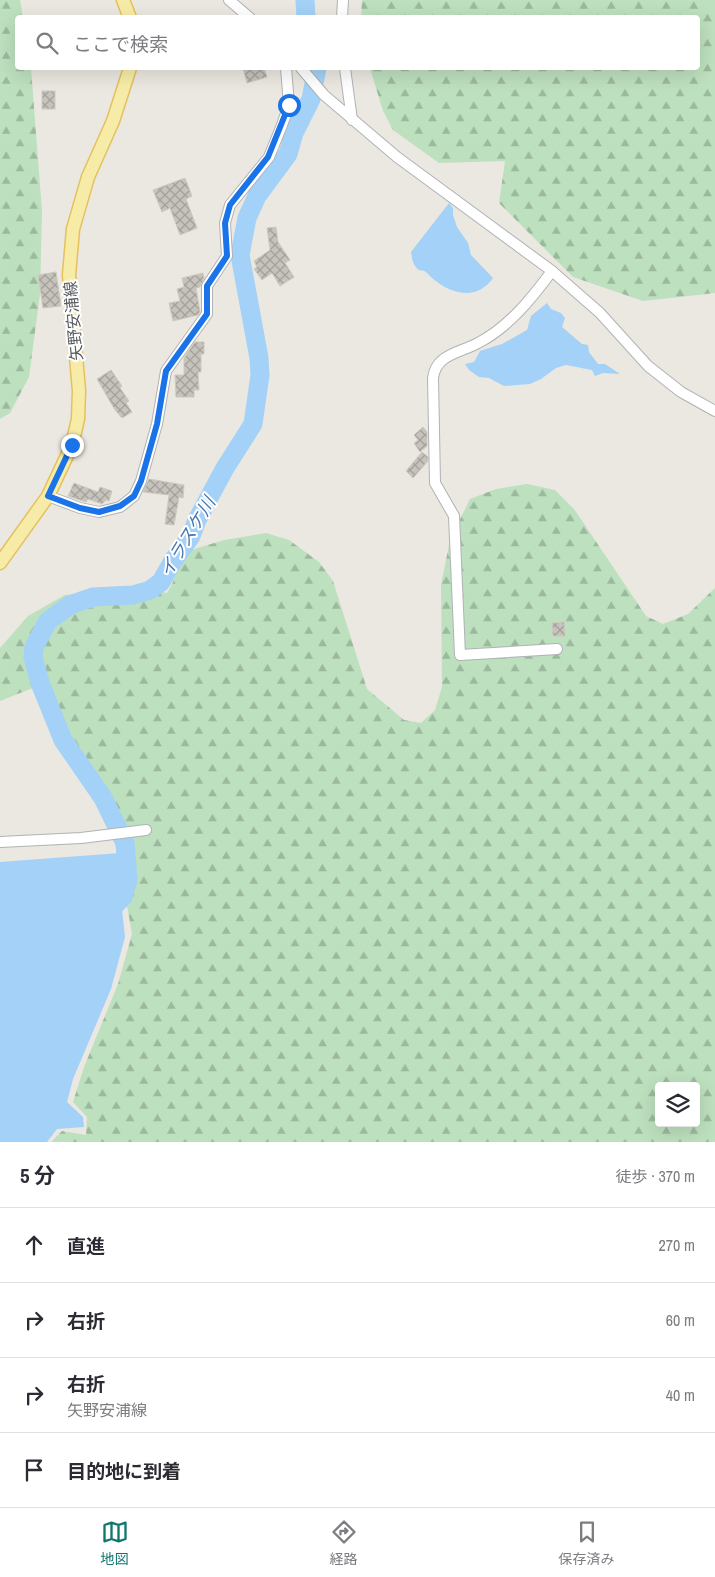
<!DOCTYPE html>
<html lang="ja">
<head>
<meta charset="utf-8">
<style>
  :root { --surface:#fff; --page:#f2f2f3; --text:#2b2b33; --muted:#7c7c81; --line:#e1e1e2; --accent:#0f766e }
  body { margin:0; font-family:"Archivo Narrow","Noto Sans JP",sans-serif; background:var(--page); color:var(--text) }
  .controls { position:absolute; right:15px; bottom:15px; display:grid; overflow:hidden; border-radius:5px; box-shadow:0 5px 20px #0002 }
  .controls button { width:45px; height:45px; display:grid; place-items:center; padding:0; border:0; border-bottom:1px solid var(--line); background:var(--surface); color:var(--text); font:25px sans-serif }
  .stop { position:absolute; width:15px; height:15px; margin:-11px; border:4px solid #1a73e8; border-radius:50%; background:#fff }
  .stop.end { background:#1a73e8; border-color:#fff; box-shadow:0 1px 5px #0008 }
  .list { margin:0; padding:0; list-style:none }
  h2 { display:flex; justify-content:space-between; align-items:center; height:65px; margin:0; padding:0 20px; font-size:21px }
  h2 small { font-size:16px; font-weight:400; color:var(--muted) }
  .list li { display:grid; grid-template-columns:32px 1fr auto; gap:15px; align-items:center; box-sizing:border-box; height:75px; padding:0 20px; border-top:1px solid var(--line) }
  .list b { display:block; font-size:19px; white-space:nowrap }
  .list p { margin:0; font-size:16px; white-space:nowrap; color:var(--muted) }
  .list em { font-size:16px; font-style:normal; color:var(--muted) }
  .icon { flex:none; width:28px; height:28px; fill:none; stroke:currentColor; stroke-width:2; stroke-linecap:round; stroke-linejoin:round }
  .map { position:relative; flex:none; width:715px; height:1142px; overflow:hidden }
  .search { position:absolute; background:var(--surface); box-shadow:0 5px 20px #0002; left:15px; right:15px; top:15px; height:55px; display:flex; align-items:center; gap:12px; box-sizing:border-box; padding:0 18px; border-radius:5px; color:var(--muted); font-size:19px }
  .sheet { height:365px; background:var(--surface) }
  nav { display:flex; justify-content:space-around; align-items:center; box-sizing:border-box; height:70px; border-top:1px solid var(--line); background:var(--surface); font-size:14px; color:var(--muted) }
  nav a { display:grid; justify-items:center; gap:2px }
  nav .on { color:var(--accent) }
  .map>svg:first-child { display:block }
  .forest { fill:url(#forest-firs); fill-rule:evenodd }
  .water { fill:#a3d1f7 }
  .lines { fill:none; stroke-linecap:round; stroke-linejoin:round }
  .river { stroke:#a3d1f7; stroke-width:19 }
  .building { fill:url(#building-cross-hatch); stroke:#cecabf }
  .minor-casing { stroke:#b0b2b6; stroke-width:12 }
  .major-casing { stroke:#e4c15e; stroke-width:15 }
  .minor { stroke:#fff; stroke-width:10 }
  .major { stroke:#f7eca7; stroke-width:12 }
  .route { stroke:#1a73e8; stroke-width:6 }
  .labels { text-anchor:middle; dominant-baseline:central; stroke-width:4; stroke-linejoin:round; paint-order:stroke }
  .street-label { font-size:16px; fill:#585b5f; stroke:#fff }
  .water-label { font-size:18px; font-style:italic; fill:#4677af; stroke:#fff }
</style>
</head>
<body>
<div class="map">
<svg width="715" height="1142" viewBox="0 0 715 1142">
  <defs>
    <pattern id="forest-firs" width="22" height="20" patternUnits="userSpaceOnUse" patternTransform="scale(1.25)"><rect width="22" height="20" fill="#bde0be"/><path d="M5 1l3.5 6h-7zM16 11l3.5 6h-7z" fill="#9cb99e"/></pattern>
    <pattern id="building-cross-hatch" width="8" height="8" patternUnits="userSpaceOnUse" patternTransform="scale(1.25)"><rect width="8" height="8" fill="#c6c2bc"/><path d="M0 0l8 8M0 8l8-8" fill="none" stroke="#a4a19c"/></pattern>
  </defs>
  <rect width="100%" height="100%" fill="#eae8e0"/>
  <g class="forest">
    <path d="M 0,0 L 20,0 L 23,17 L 18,18 L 18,68 L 31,68 L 42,212 L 40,294 L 29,377 L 10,413 L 0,419 Z"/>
    <path d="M 362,0 L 715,0 L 715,293 L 643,301 L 573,277 L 499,203 L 505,161 L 439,163 L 393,130 L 383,111 L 370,68 L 698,68 L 698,18 L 361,17 Z"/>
    <path d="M 527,484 L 555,490 L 574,509 L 646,616 L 663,624 L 688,614 L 715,588 L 715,1142 L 51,1142 L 62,1131 L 86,1135 L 87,1117 L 73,1102 L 84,1067 L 118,984 L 132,934 L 126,900 L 131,873 L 130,849 L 120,820 L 57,718 L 43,684 L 0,701 L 0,648 L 28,616 L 65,595 L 143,588 L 167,593 C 176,580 177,566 185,552 L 224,540 L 266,533 L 289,540 L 319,562 L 333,581 L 367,689 L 404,720 L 421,723 L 435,710 L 442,687 L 441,585 L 450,540 L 470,499 L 496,489 ZM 659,1086 L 696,1086 L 696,1123 L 659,1123 Z"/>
  </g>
  <g class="water">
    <path d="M 449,203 L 453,208 L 453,215 L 457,227 L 468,243 L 471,255 L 493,278 C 475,304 444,292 426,272 C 424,270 421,271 419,270 C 413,266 412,259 411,252 Z"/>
    <path d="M 547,303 L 551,309 L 561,313 L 565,318 L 562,327 L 582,344 L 588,345 L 589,352 L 598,364 L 605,364 L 620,374 L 603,373 L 595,376 L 592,370 L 566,365 L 556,368 L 541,379 L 530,384 L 504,386 L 489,378 L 479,377 L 469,370 L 465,364 L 474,362 L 480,351 L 502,344 L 527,330 L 531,316 Z"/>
    <path d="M 120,853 L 120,891 L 125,937 L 111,989 L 73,1079 L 67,1102 L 83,1117 L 84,1127 L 57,1129 L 47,1142 L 0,1142 L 0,862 Z"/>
  </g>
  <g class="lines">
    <g class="river">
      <path d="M 305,0 L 306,18"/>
      <path d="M 104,916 L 123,897 L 128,880 L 125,843 L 103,798 L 63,740 L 40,683 L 33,657 L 34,647 L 48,621 L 70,605 L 93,597 L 133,595 L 150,590 L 161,582 L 174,559 L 191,536 L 197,520 L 225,468 L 253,424 L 260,375 L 259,358 L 240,255 L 247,218 L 257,196 L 288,154 L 294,133 L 311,99 L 317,68"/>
    </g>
  </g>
  <g class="building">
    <path d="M 243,68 L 264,68 L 267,77 L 247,83 Z"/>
    <rect x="42" y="91" width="13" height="18"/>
    <path d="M 185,178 L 192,196 L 186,199 L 197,228 L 180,235 L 170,208 L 162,212 L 153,190 Z"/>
    <path d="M 276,227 L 278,242 L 290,260 L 285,263 L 294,277 L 280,286 L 272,273 L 262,280 L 254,269 L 257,267 L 254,261 L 270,250 L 267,228 Z"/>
    <path d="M 56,272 L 61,306 L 43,308 L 38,275 Z"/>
    <path d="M 203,273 L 204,278 L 200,287 L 196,288 L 200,312 L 198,315 L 173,321 L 169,303 L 180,301 L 177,289 L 184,287 L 182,278 Z"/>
    <path d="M 195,342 L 204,342 L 204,354 L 201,354 L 201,372 L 198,372 L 199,390 L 194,390 L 194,397 L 176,397 L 175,375 L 184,375 L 184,358 Z"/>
    <path d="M 111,370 L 122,386 L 120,388 L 129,401 L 126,403 L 132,412 L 122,418 L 115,410 L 97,379 Z"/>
    <path d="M 423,427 L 427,432 L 427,446 L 420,452 L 414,443 L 418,440 L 414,435 Z"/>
    <path d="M 422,452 L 428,457 L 428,461 L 413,478 L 406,471 Z"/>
    <path d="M 149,479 L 184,485 L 183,498 L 179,497 L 174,525 L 165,524 L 169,495 L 143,492 Z"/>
    <path d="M 74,483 L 98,492 L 100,487 L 112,491 L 109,501 L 106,500 L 102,504 L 88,499 L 86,502 L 68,496 Z"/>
    <path d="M 564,622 L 565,636 L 553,636 L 552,623 Z"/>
  </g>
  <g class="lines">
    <defs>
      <g id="minor">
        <path d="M 229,0 L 250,18"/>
        <path d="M 342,18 L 343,0"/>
        <path d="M 301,68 L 324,95 L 397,157 L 552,271 L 600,313 L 648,366 L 681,392 L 715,411"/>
        <path d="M 345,68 L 352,120"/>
        <path d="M 552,271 C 532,298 509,327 478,343 C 460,353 436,354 433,378 L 435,483 L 454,516 L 460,655 L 557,649"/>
        <path d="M 48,496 L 80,508 L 99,512 L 120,507 L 134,496 L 141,481 L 157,424 L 166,371 L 207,314 L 207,286 L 227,256 L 225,223 L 230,205 L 269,157 L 282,125 L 289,105 L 286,68"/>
        <path d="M 0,842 L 81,838 L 146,830"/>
      </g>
      <g id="major">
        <path d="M 123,0 L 130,18"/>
        <path d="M 0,563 L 48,496 L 72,445 L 78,419 L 79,391 L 69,275 L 73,229 L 88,177 L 113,121 L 130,68"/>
      </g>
    </defs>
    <use href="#minor" class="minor-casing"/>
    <use href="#major" class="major-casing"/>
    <use href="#minor" class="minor"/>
    <use href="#major" class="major"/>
  </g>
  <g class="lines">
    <path class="route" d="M 72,445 L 48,496 L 80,508 L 99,512 L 120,506 L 134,496 L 141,481 L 157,424 L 166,371 L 207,314 L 207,286 L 227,256 L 225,223 L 230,205 L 268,157 L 289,105"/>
  </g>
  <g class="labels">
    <g class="street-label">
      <text transform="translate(73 321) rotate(-95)">矢野安浦線</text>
    </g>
    <g class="water-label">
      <text transform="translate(187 537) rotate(-59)">イラスケ川</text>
    </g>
  </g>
</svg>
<div class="controls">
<button><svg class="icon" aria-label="layers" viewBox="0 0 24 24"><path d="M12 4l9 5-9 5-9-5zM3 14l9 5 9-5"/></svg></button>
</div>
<div class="stop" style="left:289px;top:105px"></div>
<div class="stop end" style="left:72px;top:445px"></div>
<div class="search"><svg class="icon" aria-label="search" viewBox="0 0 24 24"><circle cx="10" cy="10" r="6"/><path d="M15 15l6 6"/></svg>ここで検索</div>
</div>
<section class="sheet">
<h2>5 分<small>徒歩 · 370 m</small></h2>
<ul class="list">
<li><svg class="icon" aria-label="ahead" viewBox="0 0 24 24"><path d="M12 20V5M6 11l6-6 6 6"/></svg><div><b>直進</b></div><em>270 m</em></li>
<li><svg class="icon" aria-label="right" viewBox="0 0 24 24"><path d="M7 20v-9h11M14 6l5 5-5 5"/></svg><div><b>右折</b></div><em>60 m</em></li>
<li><svg class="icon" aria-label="right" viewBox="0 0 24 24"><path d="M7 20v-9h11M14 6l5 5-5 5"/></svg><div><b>右折</b><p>矢野安浦線</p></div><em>40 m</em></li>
<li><svg class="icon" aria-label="arrive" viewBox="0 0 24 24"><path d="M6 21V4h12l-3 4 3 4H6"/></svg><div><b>目的地に到着</b></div></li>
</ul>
</section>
<nav>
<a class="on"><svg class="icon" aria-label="map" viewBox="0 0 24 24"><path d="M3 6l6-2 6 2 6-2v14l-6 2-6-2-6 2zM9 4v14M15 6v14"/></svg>地図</a>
<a><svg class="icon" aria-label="directions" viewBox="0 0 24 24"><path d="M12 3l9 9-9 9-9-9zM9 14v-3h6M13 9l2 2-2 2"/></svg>経路</a>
<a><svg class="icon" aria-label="saved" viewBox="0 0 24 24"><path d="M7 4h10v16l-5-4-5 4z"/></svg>保存済み</a>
</nav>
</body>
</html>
